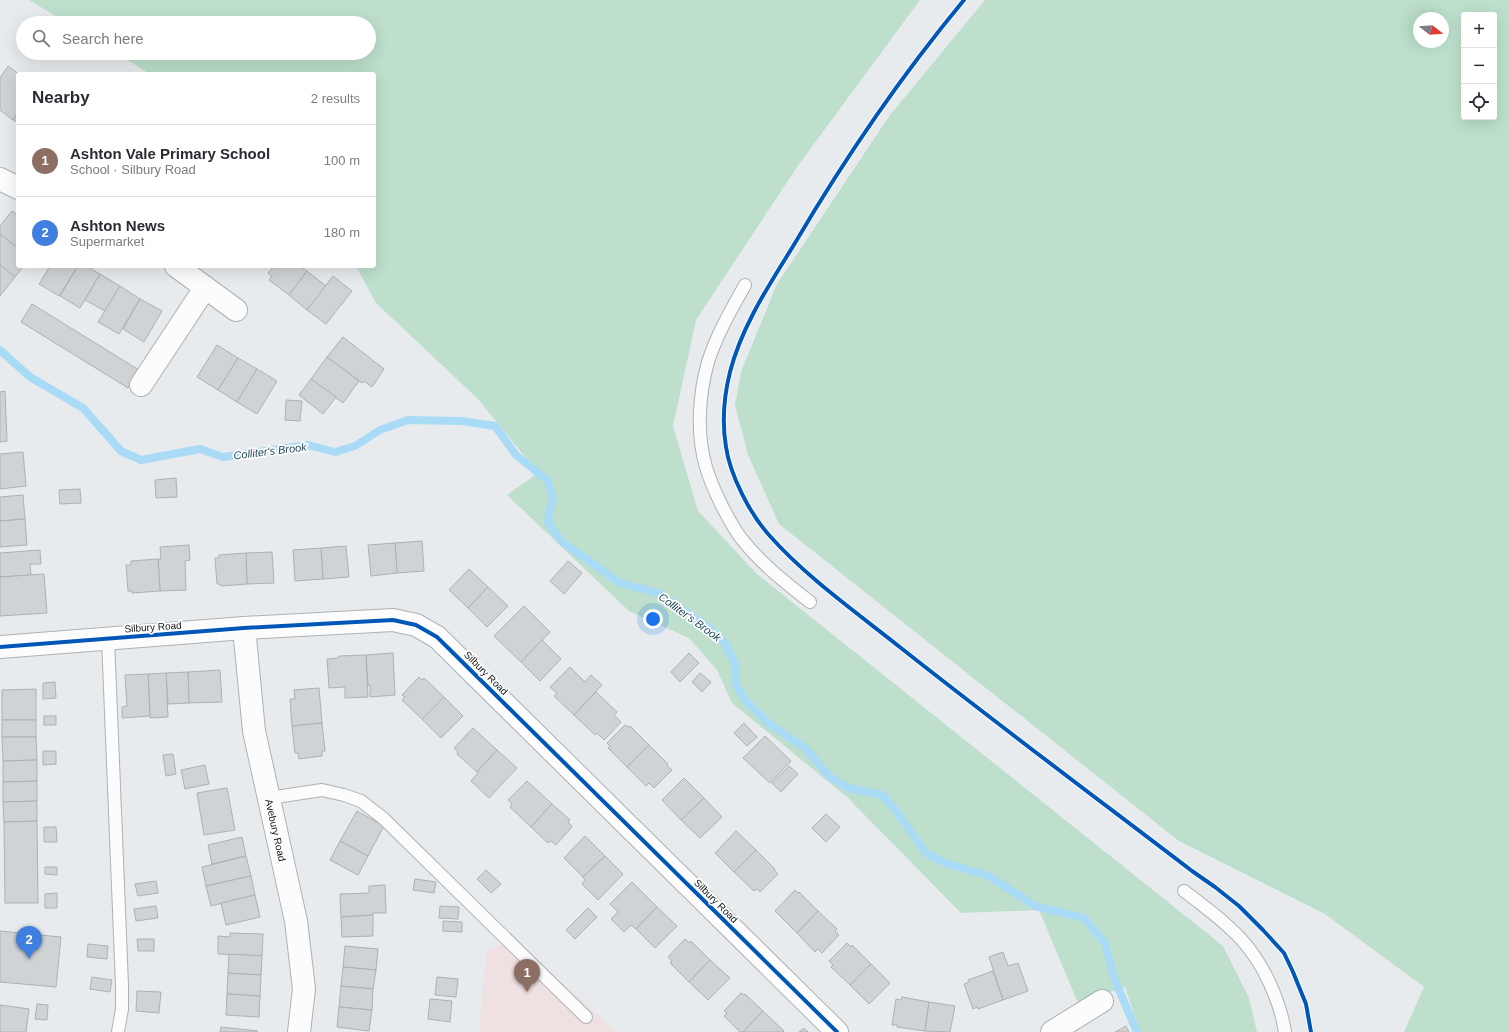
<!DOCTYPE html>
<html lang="en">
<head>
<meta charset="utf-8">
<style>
  :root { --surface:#fff; --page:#f7f7f7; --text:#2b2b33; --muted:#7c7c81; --line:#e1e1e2; --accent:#7c3aed }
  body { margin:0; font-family:Arial,sans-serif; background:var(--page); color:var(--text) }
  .controls { position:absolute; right:12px; top:12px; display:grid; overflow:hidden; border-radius:4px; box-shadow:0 4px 16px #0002 }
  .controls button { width:36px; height:36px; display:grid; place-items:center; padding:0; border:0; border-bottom:1px solid var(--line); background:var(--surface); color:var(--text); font:20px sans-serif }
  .compass { position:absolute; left:1413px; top:12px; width:36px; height:36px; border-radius:50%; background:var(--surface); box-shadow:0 4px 16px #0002; rotate:107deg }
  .you { position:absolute; left:653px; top:619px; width:14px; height:14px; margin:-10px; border:3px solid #fff; border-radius:50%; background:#1a73e8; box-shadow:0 0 0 6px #1a73e833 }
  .badge { display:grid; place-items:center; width:26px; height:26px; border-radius:50%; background:var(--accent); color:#fff; font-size:13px; font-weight:700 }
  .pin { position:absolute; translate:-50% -33px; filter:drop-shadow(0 1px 2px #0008) }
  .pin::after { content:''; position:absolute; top:21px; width:14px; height:12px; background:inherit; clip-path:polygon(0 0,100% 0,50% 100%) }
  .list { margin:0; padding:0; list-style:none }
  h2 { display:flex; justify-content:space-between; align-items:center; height:52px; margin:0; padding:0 16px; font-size:17px }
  h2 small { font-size:13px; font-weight:400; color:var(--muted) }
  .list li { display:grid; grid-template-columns:26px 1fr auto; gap:12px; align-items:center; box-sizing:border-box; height:72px; padding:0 16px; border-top:1px solid var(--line) }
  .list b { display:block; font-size:15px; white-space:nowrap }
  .list p { margin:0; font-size:13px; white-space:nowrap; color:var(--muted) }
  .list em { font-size:13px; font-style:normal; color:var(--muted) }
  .icon { flex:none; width:22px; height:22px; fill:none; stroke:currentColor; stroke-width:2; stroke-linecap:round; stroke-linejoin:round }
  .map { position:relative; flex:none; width:1509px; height:1032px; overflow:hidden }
  .search { position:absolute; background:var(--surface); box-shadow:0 4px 16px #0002; left:16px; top:16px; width:360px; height:44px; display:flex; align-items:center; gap:10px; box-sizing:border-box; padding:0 14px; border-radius:22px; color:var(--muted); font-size:15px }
  .panel { position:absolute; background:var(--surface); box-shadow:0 4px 16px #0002; left:16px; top:72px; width:360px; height:196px; border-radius:4px }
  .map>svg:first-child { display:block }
  .education { fill:#efe1e2 }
  .green { fill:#bddfcc; fill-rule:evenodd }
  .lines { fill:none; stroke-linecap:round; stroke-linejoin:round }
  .stream { stroke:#aadbf6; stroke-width:8 }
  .building { fill:#d0d3d6; stroke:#aeb0b3 }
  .lane-casing { stroke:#aeb1b3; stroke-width:14 }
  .street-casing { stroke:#aeb1b3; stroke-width:24 }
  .lane { stroke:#fcfcfc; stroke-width:12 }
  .street { stroke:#fcfcfc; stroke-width:22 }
  .cycleway-casing { stroke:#fff; stroke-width:6 }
  .cycleway { stroke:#0057b8; stroke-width:4 }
  .labels { text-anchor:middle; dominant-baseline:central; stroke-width:3.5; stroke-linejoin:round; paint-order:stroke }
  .street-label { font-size:10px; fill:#121517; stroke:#fff }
  .water-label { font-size:11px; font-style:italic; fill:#244a5e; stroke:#fff }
</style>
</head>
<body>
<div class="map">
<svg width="1509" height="1032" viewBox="0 0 1509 1032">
  <rect width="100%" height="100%" fill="#e8ebee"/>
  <path class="education" d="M 514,939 L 617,1032 L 479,1032 L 486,952 Z"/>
  <g class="green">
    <path d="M 29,0 L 920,0 L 797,167 L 696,320 L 673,426 L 698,511 L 757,574 L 1223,946 L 1249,998 L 1257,1032 L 1140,1032 L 1125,987 L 1078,1003 L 1039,910 L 961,913 L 847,797 L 732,703 L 717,670 L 689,638 L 629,611 L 507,495 L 538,473 L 478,399 L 376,303 L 356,266 L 374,266 L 374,74 L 150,74 L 116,53 L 369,53 L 369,23 L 67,23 Z"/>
    <path d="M 985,0 L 1509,0 L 1509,1032 L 1404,1032 L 1424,987 L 1325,914 L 1179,841 L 779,524 L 748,455 L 735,405 L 741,372 L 777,284 L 890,115 ZM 1464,15 L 1494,15 L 1494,117 L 1464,117 ZM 1419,18 L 1443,18 L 1443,42 L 1419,42 Z"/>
  </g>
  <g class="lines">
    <path class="stream" d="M 0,350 L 30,377 L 83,408 L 121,451 L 141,460 L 200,449 L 223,457 L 308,445 L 335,452 L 355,446 L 380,430 L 408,420 L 461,421 L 495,426 L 516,455 L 548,481 L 553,499 L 549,512 L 548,523 L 561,541 L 620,583 L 658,593 L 708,627 L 725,643 L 735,664 L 735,683 L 746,701 L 768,723 L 805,748 L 831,778 L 849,788 L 882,795 L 893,807 L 926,853 L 945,863 L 989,876 L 1035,906 L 1084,918 L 1105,943 L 1114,978 L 1137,1032"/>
  </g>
  <g class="building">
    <path d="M 8,66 L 19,74 L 18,112 L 13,120 L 0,110 L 0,78 Z"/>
    <path d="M 18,112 L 18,123 L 13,120 Z"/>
    <path d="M 12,211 L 18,215 L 18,248 L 0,234 L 0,226 Z"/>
    <path d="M 0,234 L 18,248 L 18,266 L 24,266 L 15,277 L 0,265 Z"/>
    <path d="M 0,265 L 15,277 L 0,296 Z"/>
    <path d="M 50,266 L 78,266 L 59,296 L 39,284 Z"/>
    <path d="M 78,266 L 86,266 L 100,274 L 80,308 L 60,296 Z"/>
    <path d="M 274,266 L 300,266 L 307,271 L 289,295 L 269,280 L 272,276 L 268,273 Z"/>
    <path d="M 307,271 L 326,286 L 307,310 L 289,295 Z"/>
    <path d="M 100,274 L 120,286 L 105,311 L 85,300 Z"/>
    <path d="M 333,276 L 352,291 L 326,324 L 307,310 Z"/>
    <path d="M 120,286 L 140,299 L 119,334 L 98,322 Z"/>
    <path d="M 140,299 L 162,311 L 144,342 L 123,329 Z"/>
    <path d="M 32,304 L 139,370 L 128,388 L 21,322 Z"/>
    <path d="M 343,337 L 384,369 L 372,387 L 364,381 L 362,383 L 327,357 Z"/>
    <path d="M 217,345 L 238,358 L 218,390 L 197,377 Z"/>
    <path d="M 327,357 L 359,381 L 343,403 L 311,379 Z"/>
    <path d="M 238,358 L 257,369 L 237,402 L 218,390 Z"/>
    <path d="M 257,369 L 277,381 L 257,414 L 237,402 Z"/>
    <path d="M 311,379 L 336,397 L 323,414 L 299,395 Z"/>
    <path d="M 5,391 L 7,441 L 0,442 L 0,392 Z"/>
    <path d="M 286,400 L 302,401 L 300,421 L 285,420 Z"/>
    <path d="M 23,452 L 26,486 L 0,489 L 0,454 Z"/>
    <path d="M 176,478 L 177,497 L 156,498 L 155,480 Z"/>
    <path d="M 80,489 L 81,503 L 60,504 L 59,490 Z"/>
    <path d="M 23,495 L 25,519 L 0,521 L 0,497 Z"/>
    <path d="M 25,519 L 27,545 L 0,547 L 0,521 Z"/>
    <path d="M 422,541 L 424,571 L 397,573 L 395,543 Z"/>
    <path d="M 395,543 L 397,573 L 371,576 L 368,545 Z"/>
    <path d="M 189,545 L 190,560 L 185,561 L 186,590 L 160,591 L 158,559 L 161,559 L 160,547 Z"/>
    <path d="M 346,546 L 349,577 L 323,579 L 321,548 Z"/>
    <path d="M 321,548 L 323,579 L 295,581 L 293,550 Z"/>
    <path d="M 40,550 L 41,564 L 30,564 L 31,575 L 0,577 L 0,553 Z"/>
    <path d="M 272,552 L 274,583 L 247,584 L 246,553 Z"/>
    <path d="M 246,553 L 247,584 L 221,586 L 220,584 L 217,584 L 215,558 L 219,558 L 219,555 Z"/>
    <path d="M 158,559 L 160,591 L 132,593 L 132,591 L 128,591 L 126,565 L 131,565 L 131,561 Z"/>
    <path d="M 568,561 L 582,573 L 564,594 L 550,581 Z"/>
    <path d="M 469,569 L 488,587 L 468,608 L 449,590 Z"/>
    <path d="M 44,574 L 47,613 L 0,616 L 0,577 Z"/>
    <path d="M 488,587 L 508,606 L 487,627 L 468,608 Z"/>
    <path d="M 524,606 L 550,632 L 521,662 L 494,636 Z"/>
    <path d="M 542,640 L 561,659 L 540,681 L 521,662 Z"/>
    <path d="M 393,653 L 395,695 L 370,697 L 370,685 L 368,686 L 366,655 Z"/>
    <path d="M 689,653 L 699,663 L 680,682 L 671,672 Z"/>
    <path d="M 366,655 L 368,697 L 345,698 L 345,687 L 329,688 L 327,659 L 338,658 L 339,656 Z"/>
    <path d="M 570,667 L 585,682 L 591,675 L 602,685 L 574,715 L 554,696 L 557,693 L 550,687 Z"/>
    <path d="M 220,670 L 222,702 L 189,703 L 188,672 Z"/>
    <path d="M 188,672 L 189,703 L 168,704 L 166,673 Z"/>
    <path d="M 166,673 L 168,717 L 150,718 L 148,674 Z"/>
    <path d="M 700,673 L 711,682 L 702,692 L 692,682 Z"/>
    <path d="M 148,674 L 150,716 L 122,718 L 122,707 L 127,706 L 125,675 Z"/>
    <path d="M 419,677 L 422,680 L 424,678 L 444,697 L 422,719 L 402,700 L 405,697 L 402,695 Z"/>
    <path d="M 55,682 L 56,698 L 43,699 L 43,683 Z"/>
    <path d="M 319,688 L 322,723 L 292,726 L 290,699 L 295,699 L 294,690 Z"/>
    <path d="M 36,689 L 36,720 L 2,720 L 2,690 Z"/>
    <path d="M 596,692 L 617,712 L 614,715 L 621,722 L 604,740 L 597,733 L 595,735 L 574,715 Z"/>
    <path d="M 444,697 L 463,716 L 441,738 L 422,719 Z"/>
    <rect x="44" y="716" width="12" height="9"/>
    <rect x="2" y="720" width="34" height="17"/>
    <path d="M 322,723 L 325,751 L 322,751 L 322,756 L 299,759 L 298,753 L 295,753 L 292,726 Z"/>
    <path d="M 744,723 L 757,737 L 747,746 L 734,733 Z"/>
    <path d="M 625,725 L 628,727 L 630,726 L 649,745 L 627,767 L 608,748 L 610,746 L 607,743 Z"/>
    <path d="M 473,728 L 497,750 L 477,772 L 457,754 L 458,751 L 454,748 Z"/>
    <path d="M 765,736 L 791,761 L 770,783 L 743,758 Z"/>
    <path d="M 2,737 L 36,737 L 37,760 L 3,761 Z"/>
    <path d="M 649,745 L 668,764 L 667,766 L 672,770 L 654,788 L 649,783 L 646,786 L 627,767 Z"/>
    <path d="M 497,750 L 517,768 L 489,798 L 471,781 L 478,773 L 477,772 Z"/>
    <path d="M 43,751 L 56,751 L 56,764 L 43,765 Z"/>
    <path d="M 173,754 L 176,774 L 166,776 L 163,755 Z"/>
    <path d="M 37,760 L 37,781 L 3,782 L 3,761 Z"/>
    <path d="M 205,765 L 209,784 L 185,789 L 181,770 Z"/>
    <path d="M 789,766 L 798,774 L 781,792 L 772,783 Z"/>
    <path d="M 684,778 L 704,798 L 681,820 L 662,800 Z"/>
    <path d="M 37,781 L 37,801 L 3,802 L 3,782 Z"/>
    <path d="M 527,781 L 552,804 L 531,827 L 510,807 L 512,804 L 508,800 Z"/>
    <path d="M 227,788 L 235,830 L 204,835 L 197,793 Z"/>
    <path d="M 704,798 L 722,817 L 700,838 L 681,820 Z"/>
    <path d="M 37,801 L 37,821 L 4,822 L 3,802 Z"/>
    <path d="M 552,804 L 570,820 L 568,822 L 572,827 L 556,845 L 551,841 L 548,843 L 531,827 Z"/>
    <path d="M 357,811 L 384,826 L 368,856 L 340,841 Z"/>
    <path d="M 826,814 L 840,827 L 826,842 L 812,828 Z"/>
    <path d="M 37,821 L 38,903 L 5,903 L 4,822 Z"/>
    <path d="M 44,827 L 56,827 L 57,842 L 44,842 Z"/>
    <path d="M 736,831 L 756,850 L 734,872 L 715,853 Z"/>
    <path d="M 585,836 L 605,856 L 583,877 L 564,858 Z"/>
    <path d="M 242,837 L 246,856 L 212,864 L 208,845 Z"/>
    <path d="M 340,841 L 368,856 L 358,875 L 330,860 Z"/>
    <path d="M 756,850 L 775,869 L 774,870 L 778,874 L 760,892 L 757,889 L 754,891 L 734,872 Z"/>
    <path d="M 246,856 L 251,876 L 206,886 L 202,867 Z"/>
    <path d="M 605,856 L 623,874 L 598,900 L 582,884 L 585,880 L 583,877 Z"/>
    <path d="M 45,867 L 57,867 L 57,875 L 45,874 Z"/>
    <path d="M 486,870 L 501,884 L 491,893 L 477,879 Z"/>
    <path d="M 251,876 L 255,895 L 211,906 L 206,886 Z"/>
    <path d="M 415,879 L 436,882 L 434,893 L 413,890 Z"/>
    <path d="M 156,881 L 158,893 L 138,896 L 135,884 Z"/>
    <path d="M 632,882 L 657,907 L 636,929 L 631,925 L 624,932 L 611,919 L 618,912 L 610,904 Z"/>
    <path d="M 385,885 L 386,913 L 373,913 L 373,915 L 341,917 L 340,894 L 369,893 L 369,886 Z"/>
    <path d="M 795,890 L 798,893 L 799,892 L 818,911 L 797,933 L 775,911 Z"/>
    <path d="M 57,893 L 57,908 L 45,908 L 45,894 Z"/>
    <path d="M 255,895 L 260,917 L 226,925 L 221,903 Z"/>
    <path d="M 156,906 L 158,918 L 136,921 L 134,909 Z"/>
    <path d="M 440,906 L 459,907 L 458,919 L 439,918 Z"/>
    <path d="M 657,907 L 677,926 L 655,948 L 636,929 Z"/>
    <path d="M 588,908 L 597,917 L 575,939 L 566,930 Z"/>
    <path d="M 818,911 L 837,929 L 835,931 L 839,935 L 822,953 L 818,949 L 815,952 L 797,933 Z"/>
    <path d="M 373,915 L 373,936 L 342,937 L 341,917 Z"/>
    <path d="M 443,921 L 462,922 L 462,932 L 443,931 Z"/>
    <path d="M 0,931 L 61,937 L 56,987 L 0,982 Z"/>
    <path d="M 230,933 L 263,934 L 262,956 L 218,954 L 218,936 L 230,937 Z"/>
    <path d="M 137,939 L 154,939 L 154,951 L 138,951 Z"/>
    <path d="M 685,939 L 690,943 L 691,941 L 710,960 L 689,982 L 670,963 L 672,961 L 668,957 Z"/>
    <path d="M 847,943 L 851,947 L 852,945 L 871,964 L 850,985 L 831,967 L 833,965 L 829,961 Z"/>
    <path d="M 88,944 L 108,946 L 107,959 L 87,957 Z"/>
    <path d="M 345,946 L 378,949 L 376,970 L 343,967 Z"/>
    <path d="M 1003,952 L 1008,966 L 1018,963 L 1028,991 L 1003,1000 L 989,957 Z"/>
    <path d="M 229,954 L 262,956 L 261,975 L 228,973 Z"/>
    <path d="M 710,960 L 730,978 L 708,1000 L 689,982 Z"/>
    <path d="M 871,964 L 890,983 L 869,1004 L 850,985 Z"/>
    <path d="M 343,967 L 376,970 L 373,989 L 341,986 Z"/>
    <path d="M 993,971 L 1003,1000 L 978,1009 L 977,1007 L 973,1009 L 964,984 L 969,982 L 968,980 Z"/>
    <path d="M 228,973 L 261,975 L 260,996 L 227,994 Z"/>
    <path d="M 92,977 L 112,980 L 110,992 L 90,989 Z"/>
    <path d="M 437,977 L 458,979 L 456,997 L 435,995 Z"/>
    <path d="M 341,986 L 373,989 L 372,1010 L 339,1007 Z"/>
    <path d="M 137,991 L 161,992 L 159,1013 L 136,1011 Z"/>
    <path d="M 741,993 L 744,995 L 745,994 L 763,1011 L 743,1032 L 740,1032 L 724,1016 L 727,1013 L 724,1011 Z"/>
    <path d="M 227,994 L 260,996 L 259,1017 L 226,1015 Z"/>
    <path d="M 902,997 L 929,1002 L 925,1031 L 897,1027 L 897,1025 L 892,1025 L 896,999 L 901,1000 Z"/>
    <path d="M 430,999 L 452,1001 L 450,1022 L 428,1019 Z"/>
    <path d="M 929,1002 L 955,1006 L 950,1032 L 925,1031 Z"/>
    <path d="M 37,1004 L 48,1005 L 47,1020 L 35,1019 Z"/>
    <path d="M 0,1005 L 29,1009 L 26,1032 L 0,1032 Z"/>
    <path d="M 339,1007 L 372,1010 L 369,1031 L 337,1027 Z"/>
    <path d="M 763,1011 L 784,1031 L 783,1032 L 743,1032 Z"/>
    <path d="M 1126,1026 L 1129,1032 L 1115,1032 Z"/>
    <path d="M 221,1027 L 258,1031 L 257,1032 L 220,1032 Z"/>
    <path d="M 804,1028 L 808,1032 L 799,1032 Z"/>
  </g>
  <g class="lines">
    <defs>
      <g id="lane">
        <path d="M 745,285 C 731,310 717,334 708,362 C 699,394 696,434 706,467 C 710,481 716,494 722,506 C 729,519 735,532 745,543 C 763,565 787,584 810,602"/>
        <path d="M 108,638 L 122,985 L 122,1009 L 118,1032"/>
        <path d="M 269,798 L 322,790 L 344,795 L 361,801 L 383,818 L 586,1017"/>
        <path d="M 1184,891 C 1204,906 1224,921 1241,939 C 1263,963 1280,1000 1285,1032"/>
      </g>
      <g id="street">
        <path d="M 0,179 L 18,188"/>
        <path d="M 176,266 L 236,310"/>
        <path d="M 141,385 L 205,288"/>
        <path id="s1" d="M 244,628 L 254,731 L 296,921 L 304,989 L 299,1032"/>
        <path d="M 0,647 L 244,628 L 393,620 L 416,625 L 437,637 L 837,1032"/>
        <path d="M 1052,1032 L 1102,1001"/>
      </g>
    </defs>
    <use href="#lane" class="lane-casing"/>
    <use href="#street" class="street-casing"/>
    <use href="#lane" class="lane"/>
    <use href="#street" class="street"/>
    <defs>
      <g id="cycleway">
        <path d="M 964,0 C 901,76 845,158 795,243 C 770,284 742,325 730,372 C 724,396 722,423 726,447 C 730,475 750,514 769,535 C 807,578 856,612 901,648 C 997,724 1095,797 1192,871 L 1215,887 L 1239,906 L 1263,930 L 1284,953 L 1293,972 L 1306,1004 L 1311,1032"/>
        <path d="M 0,647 L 244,628 L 393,620 L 416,625 L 437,637 L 837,1032"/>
      </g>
    </defs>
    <use href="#cycleway" class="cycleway-casing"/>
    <use href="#cycleway" class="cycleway"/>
  </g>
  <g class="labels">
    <g class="street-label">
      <text transform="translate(153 627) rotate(-4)">Silbury Road</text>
      <text transform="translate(486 673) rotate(45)">Silbury Road</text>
      <text stroke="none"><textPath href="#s1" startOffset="205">Avebury Road</textPath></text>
      <text transform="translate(716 901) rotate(45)">Silbury Road</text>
    </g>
    <g class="water-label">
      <text transform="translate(270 451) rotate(-7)">Colliter's Brook</text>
      <text transform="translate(690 617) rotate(36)">Colliter's Brook</text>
    </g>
  </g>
</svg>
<div class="controls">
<button>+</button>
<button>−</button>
<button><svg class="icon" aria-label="locate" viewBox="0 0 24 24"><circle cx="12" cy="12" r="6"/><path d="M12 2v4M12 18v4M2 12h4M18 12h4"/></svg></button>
</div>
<svg class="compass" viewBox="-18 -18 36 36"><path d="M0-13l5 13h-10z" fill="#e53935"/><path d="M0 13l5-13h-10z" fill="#7c7c81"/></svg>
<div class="you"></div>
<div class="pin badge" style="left:527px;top:992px;background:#8d6e63">1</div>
<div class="pin badge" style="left:29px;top:959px;background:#3f7fe0">2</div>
<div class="search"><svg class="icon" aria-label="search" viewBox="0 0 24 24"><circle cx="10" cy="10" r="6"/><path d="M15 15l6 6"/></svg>Search here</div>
<section class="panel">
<h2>Nearby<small>2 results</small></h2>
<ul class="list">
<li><span class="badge" style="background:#8d6e63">1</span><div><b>Ashton Vale Primary School</b><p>School · Silbury Road</p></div><em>100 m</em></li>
<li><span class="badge" style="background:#3f7fe0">2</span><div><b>Ashton News</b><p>Supermarket</p></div><em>180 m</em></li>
</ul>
</section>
</div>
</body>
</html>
